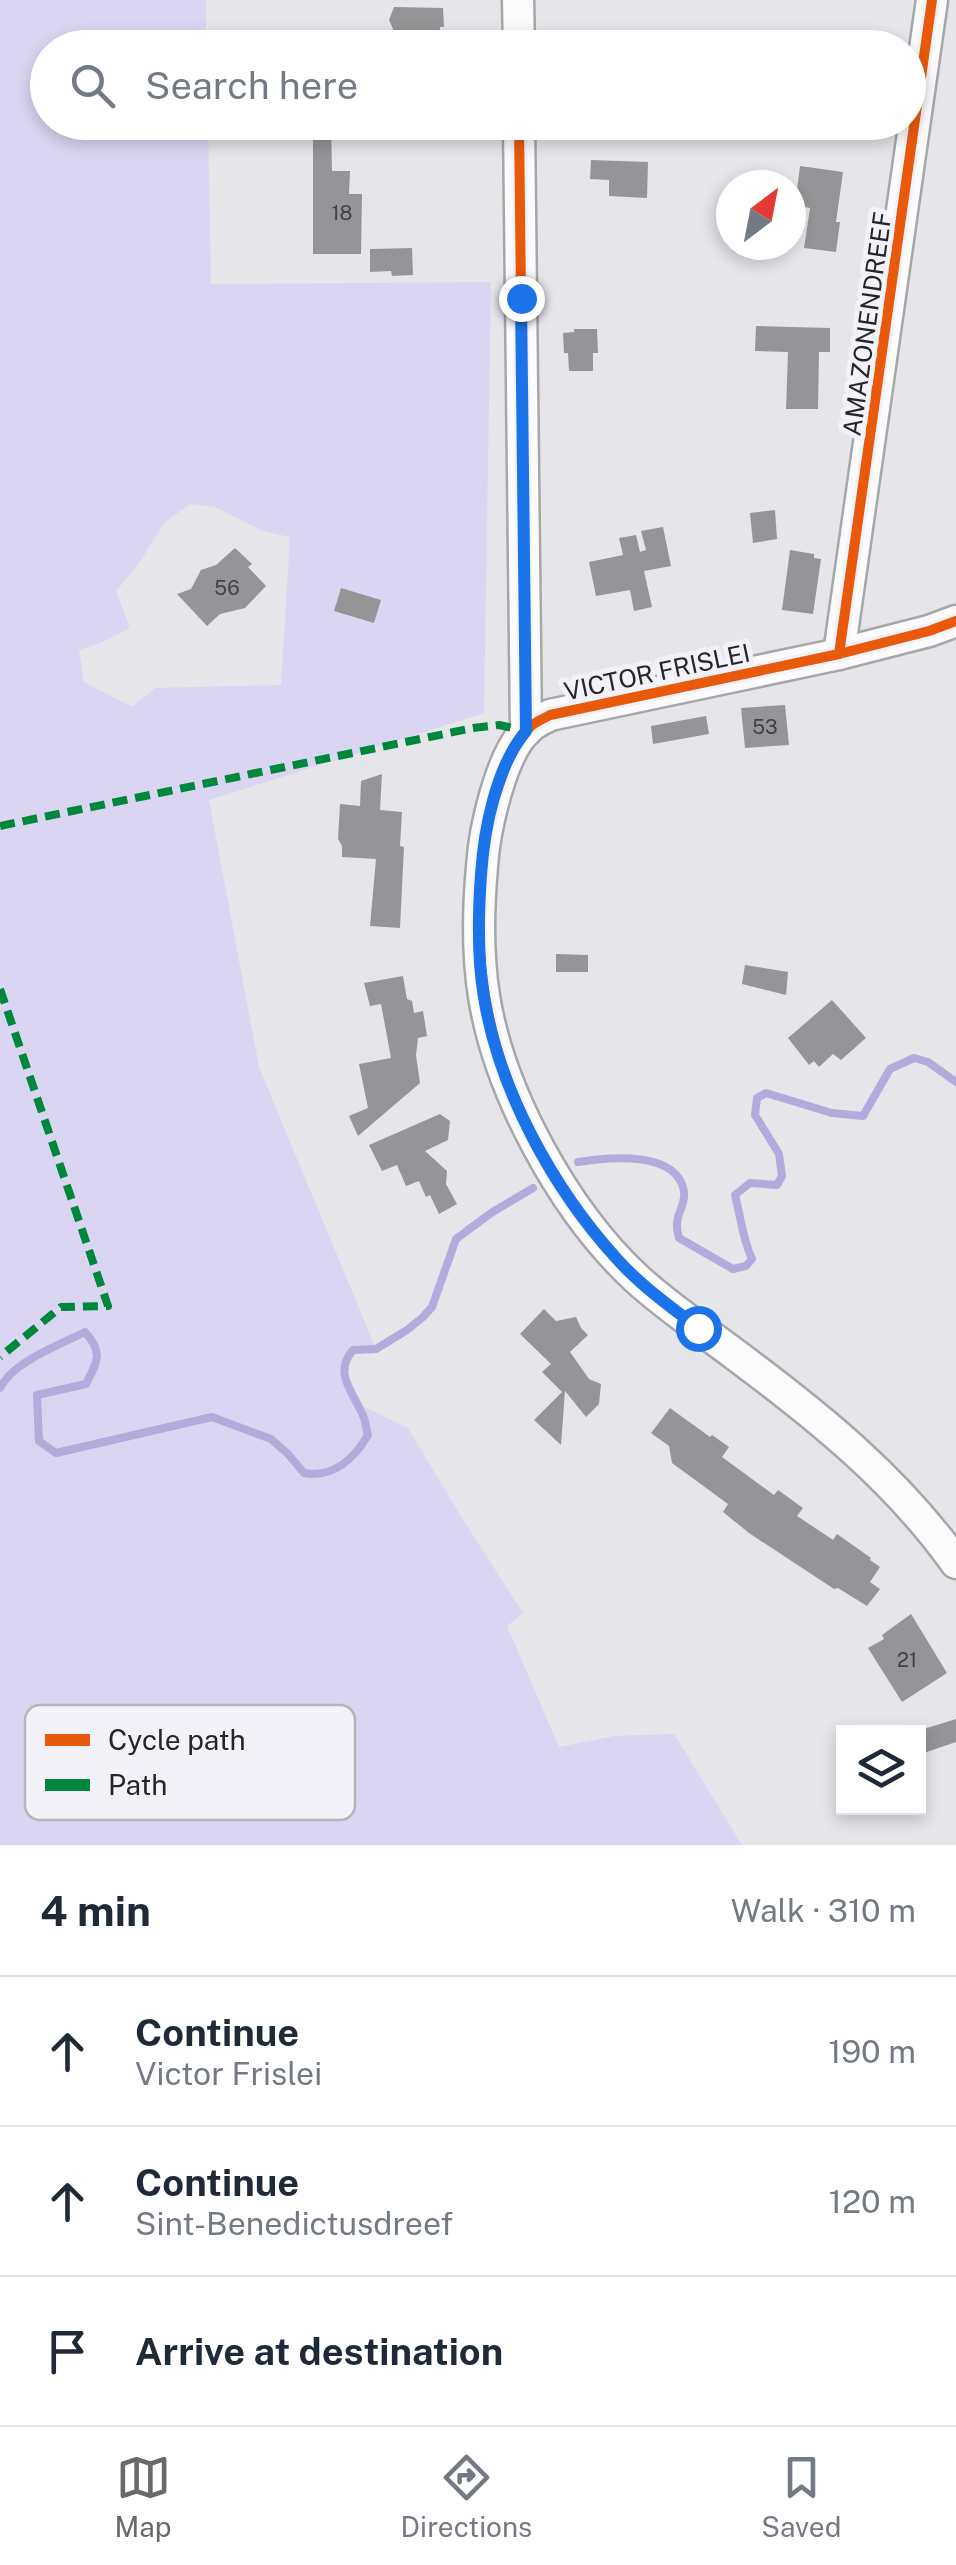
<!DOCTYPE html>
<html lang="en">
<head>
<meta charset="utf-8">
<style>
  :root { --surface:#fff; --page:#f6f6f7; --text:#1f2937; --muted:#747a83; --line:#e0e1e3; --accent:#69686c }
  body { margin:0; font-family:"Public Sans",sans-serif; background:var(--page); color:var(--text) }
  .controls { position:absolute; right:30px; bottom:30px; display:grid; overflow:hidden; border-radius:0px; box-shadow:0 5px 15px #0003 }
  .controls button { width:90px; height:90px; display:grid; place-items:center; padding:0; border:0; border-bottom:2px solid var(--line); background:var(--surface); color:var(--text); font:50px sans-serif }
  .compass { position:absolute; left:716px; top:170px; width:90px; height:90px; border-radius:50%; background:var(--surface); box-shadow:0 5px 15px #0003; rotate:32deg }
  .stop { position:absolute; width:30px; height:30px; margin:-22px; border:8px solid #1a73e8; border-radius:50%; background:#fff }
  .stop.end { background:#1a73e8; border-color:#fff; box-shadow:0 2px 10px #0008 }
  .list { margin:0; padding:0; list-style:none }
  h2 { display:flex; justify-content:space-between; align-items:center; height:130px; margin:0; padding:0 40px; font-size:42px }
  h2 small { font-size:32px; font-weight:400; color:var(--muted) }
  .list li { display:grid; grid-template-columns:65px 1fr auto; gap:30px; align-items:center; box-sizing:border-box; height:150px; padding:0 40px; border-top:2px solid var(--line) }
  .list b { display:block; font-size:38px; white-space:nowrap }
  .list p { margin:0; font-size:32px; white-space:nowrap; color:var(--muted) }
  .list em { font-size:32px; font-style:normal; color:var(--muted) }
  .icon { flex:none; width:55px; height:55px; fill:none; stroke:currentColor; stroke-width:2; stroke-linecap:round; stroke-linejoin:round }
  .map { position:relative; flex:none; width:956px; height:1845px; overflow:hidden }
  .search { position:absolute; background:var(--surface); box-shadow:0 5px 15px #0003; left:30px; right:30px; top:30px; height:110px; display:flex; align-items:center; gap:25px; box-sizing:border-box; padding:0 35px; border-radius:55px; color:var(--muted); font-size:38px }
  .sheet { height:580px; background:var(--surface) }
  nav { display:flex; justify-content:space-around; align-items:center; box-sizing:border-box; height:140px; border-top:2px solid var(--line); background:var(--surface); font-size:28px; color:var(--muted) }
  nav a { display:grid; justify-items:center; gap:5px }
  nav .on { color:var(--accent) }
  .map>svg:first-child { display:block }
  .green { fill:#dad6f1; fill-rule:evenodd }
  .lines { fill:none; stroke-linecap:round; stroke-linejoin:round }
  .stream { stroke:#b4aadb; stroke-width:8 }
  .building { fill:#959598 }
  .minor-casing { stroke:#a7a7aa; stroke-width:35 }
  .minor { stroke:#fbfbfc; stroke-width:30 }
  .quiet { stroke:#00873e; stroke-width:8; stroke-dasharray:15 8; stroke-linecap:butt }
  .cycleway-casing { stroke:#f2f2f8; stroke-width:16 }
  .cycleway { stroke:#e8590c; stroke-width:10 }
  .route { stroke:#1a73e8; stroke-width:12 }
  .labels { text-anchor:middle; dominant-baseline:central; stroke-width:10; stroke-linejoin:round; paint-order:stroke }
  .number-label { font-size:20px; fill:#424144 }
  .street-label { font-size:25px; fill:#262528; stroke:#f2f2f8 }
  .key { fill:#f2f2f8; stroke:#b5b4ba; stroke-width:2.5 }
  .key-label { font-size:28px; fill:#262528 }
</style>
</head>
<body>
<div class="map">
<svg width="956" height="1845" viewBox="0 0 956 1845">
  <rect width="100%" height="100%" fill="#e6e5ea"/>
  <path class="green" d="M 0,0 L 206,0 L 206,47 L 48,48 L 48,122 L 208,123 L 211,284 L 491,282 L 484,713 L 209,800 L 259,1067 L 376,1349 L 353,1350 C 338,1367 346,1384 355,1402 L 408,1428 L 462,1518 L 523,1613 L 507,1626 L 559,1747 L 614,1736 L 674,1734 L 742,1845 L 0,1845 ZM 190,504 L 215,507 L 263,531 L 290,537 L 281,685 L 155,688 L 132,707 L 84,682 L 79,650 L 101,643 L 130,628 L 116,591 L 137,566 L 165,522 Z"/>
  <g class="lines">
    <g class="stream">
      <path d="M 578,1162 C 608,1157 678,1150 684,1192 C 686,1208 672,1215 679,1238 L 733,1269 L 746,1266 L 752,1259 C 742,1237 741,1218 735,1195 L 750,1183 L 777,1185 L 782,1176 L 779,1154 L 755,1115 L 757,1098 L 766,1093 L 832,1113 L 863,1116 L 890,1069 L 914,1058 L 928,1062 L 956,1082"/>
      <path d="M 0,1388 C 13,1362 59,1345 85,1332 C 104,1353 97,1362 86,1384 L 37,1395 L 39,1441 L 56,1453 L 212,1417 L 271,1439 L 288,1454 L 304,1473 C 333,1478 354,1459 368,1435 C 366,1430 366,1424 364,1418 C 355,1394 332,1374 353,1350 L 376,1349 L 407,1330 L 423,1317 L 432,1307 L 456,1239 L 491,1213 L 533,1188"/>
    </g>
  </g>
  <g class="building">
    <path d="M 394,7 L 443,8 L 444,27 L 440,27 L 440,38 L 436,39 L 436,48 L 398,48 L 398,31 L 394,31 L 389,20 Z"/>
    <path d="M 313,122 L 331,122 L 332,171 L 350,171 L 349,194 L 362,194 L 361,254 L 313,254 Z"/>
    <path d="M 591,160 L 648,162 L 647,198 L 609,196 L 609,180 L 590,179 Z"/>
    <path d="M 800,166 L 843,172 L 836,222 L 840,222 L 836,252 L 804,248 L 810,208 L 795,205 Z"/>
    <path d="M 412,248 L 413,275 L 392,276 L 391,271 L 370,272 L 370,249 Z"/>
    <path d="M 756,326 L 830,328 L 830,352 L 819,352 L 818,409 L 786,409 L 788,352 L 755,351 Z"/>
    <path d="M 574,329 L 597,329 L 598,353 L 593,353 L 593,371 L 569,371 L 568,353 L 564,353 L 563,333 L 574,332 Z"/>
    <path d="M 775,510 L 777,539 L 753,543 L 750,513 Z"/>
    <path d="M 663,527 L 671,566 L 644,571 L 652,607 L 634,611 L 630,590 L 596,596 L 589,562 L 623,555 L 619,538 L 636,535 L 640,552 L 646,550 L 641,531 Z"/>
    <path d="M 235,548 L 252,564 L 248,567 L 266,586 L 245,608 L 220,614 L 207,626 L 177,594 L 191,589 L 201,570 L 216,565 Z"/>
    <path d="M 790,550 L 814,554 L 814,558 L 821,559 L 813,614 L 782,610 Z"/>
    <path d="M 341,588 L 381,600 L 374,623 L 334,611 Z"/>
    <path d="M 785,705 L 789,745 L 745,748 L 741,708 Z"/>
    <path d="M 706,716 L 709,734 L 653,744 L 651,726 Z"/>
    <path d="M 382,774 L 380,810 L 402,812 L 400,846 L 404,847 L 400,928 L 370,926 L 376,859 L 342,857 L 342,846 L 338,839 L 340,804 L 360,806 L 361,781 Z"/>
    <path d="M 556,954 L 588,955 L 588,972 L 556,972 Z"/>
    <path d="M 745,965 L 788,972 L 786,995 L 742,984 Z"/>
    <path d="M 403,976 L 407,999 L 412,1001 L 414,1013 L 423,1011 L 427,1036 L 418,1038 L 416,1055 L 420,1083 L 358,1136 L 349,1116 L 368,1108 L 359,1064 L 391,1058 L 381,1004 L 370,1006 L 364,983 Z"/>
    <path d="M 832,1000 L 866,1038 L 841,1060 L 833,1054 L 819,1067 L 814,1061 L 809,1065 L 788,1038 Z"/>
    <path d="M 440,1114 L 450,1121 L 448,1140 L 425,1151 L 447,1171 L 446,1184 L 457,1204 L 439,1214 L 430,1195 L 426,1197 L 419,1181 L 406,1186 L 397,1165 L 382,1171 L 369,1145 Z"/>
    <path d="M 544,1309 L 556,1321 L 576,1317 L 581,1328 L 588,1335 L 570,1352 L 589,1379 L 601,1384 L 599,1404 L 586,1417 L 565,1391 L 561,1445 L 534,1420 L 562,1392 L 542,1372 L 551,1364 L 520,1334 Z"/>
    <path d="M 670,1408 L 710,1437 L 712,1435 L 729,1447 L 722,1457 L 774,1495 L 778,1490 L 803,1508 L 797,1516 L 833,1540 L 837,1534 L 871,1558 L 870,1560 L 880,1567 L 870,1582 L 880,1589 L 867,1606 L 838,1588 L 834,1589 L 749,1533 L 723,1512 L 728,1504 L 672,1463 L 669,1446 L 651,1433 Z"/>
    <path d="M 911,1614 L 947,1673 L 902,1702 L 868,1648 L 884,1639 L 882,1635 Z"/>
    <path d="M 956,1719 L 956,1742 L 918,1755 L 918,1726 L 927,1728 Z"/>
  </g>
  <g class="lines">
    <defs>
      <g id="minor">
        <path d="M 518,0 L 519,48"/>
        <path d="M 519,122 L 526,731"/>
        <path d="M 956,621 L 929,631 L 839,654 L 550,715 C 543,719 535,722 530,727 C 501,750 484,832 482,867 C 478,911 477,952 484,996 C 499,1092 564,1211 636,1278 C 667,1307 703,1330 737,1356 C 819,1417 897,1480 956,1563"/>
        <path d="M 839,654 L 932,0"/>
      </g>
    </defs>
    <use href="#minor" class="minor-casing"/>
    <use href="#minor" class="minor"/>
    <g class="quiet">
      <path d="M 0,826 L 473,728 L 499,725 L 526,731"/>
      <path d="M 0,989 L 108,1306 L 61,1307 L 0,1357"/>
    </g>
    <defs>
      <g id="cycleway">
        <path d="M 519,122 L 526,731"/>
        <path d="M 839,654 L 932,0"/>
        <path d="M 583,1218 C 561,1185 537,1150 521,1114 C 488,1040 474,964 480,884 C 483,853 486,824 496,794 C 504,772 511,742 530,727 C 535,722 543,719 550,715 L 839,654 L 929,631 L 956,621"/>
      </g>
    </defs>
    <use href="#cycleway" class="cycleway-casing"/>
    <use href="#cycleway" class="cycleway"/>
  </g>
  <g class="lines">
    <path class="route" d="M 521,298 L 526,731 C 496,767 484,829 481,875 C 478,916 477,956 484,997 C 499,1090 553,1189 617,1259 C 640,1285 670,1306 698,1328"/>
  </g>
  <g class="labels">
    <g class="number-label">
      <text x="342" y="213">18</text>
      <text x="227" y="588">56</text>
      <text x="765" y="727">53</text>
      <text x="907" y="1660">21</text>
    </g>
    <g class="street-label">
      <text transform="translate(867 324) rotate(-82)">AMAZONENDREEF</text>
      <text transform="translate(657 672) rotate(-12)">VICTOR FRISLEI</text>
    </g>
  </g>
  <rect x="25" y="1705" width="330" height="115" rx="15" class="key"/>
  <rect x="45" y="1734" width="45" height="12" fill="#e8590c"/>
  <rect x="45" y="1779" width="45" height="12" fill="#00873e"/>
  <g class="key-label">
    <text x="108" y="1750">Cycle path</text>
    <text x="108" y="1795">Path</text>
  </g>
</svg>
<div class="controls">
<button><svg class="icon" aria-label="layers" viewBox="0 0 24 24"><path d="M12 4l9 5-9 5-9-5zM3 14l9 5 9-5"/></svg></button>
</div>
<svg class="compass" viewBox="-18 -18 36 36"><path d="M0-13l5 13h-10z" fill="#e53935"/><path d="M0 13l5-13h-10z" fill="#747a83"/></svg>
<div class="stop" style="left:698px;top:1328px"></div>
<div class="stop end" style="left:521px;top:298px"></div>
<div class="search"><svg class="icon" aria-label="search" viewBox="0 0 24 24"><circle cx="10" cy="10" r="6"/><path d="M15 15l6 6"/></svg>Search here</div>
</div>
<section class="sheet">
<h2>4 min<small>Walk · 310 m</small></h2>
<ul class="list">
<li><svg class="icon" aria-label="ahead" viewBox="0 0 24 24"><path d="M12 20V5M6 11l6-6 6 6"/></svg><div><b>Continue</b><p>Victor Frislei</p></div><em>190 m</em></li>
<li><svg class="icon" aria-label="ahead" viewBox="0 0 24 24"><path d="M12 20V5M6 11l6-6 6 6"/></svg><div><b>Continue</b><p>Sint-Benedictusdreef</p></div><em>120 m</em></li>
<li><svg class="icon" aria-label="arrive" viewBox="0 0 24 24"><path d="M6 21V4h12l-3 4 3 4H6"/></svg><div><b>Arrive at destination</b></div></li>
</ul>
</section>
<nav>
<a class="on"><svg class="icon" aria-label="map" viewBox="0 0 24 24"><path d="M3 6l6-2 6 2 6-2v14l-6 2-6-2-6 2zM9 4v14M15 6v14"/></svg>Map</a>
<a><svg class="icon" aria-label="directions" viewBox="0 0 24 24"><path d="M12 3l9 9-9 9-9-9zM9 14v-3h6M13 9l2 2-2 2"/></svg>Directions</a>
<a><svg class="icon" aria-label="saved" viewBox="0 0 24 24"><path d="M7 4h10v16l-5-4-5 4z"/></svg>Saved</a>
</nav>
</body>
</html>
